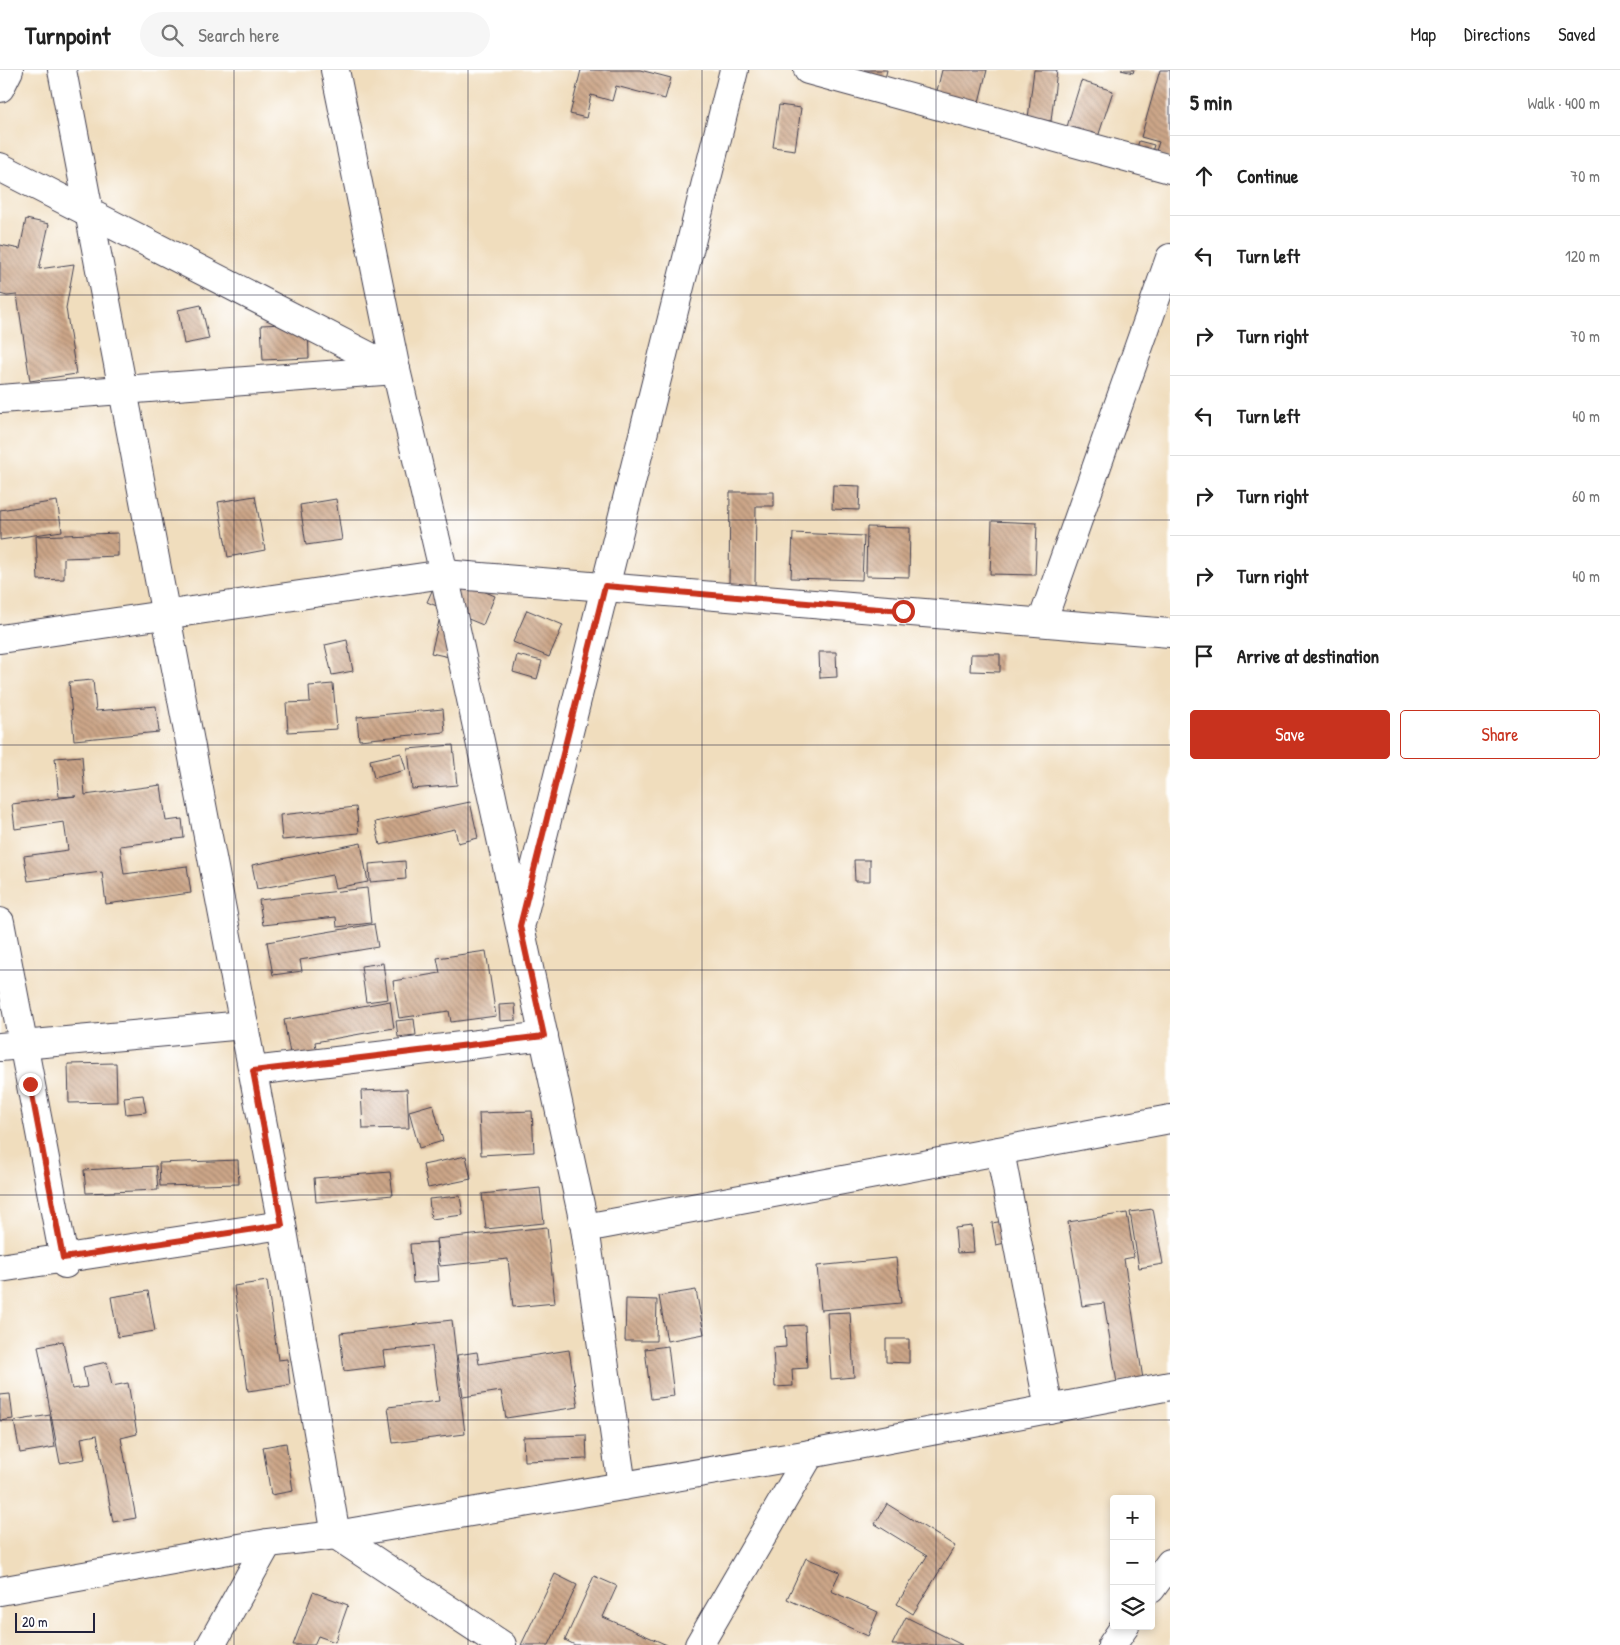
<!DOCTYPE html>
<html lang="en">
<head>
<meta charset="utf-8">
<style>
  :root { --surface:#fff; --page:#f6f6f6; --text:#222; --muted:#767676; --line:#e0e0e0; --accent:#c8321e }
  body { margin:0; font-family:"Patrick Hand",sans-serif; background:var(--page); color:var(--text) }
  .controls { position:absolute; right:15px; bottom:15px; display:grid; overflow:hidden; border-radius:5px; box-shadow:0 2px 8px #0003 }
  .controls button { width:45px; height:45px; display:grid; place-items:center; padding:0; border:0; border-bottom:1px solid var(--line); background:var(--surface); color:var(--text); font:25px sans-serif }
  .scale { position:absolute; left:15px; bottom:12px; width:80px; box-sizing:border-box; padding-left:5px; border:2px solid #22223b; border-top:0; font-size:14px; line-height:18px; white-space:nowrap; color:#22223b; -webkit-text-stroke:4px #fff; paint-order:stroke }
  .stop { position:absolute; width:15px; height:15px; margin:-11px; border:4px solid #c8321e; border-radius:50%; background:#fff }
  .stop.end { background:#c8321e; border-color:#fff; box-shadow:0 1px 5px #0008 }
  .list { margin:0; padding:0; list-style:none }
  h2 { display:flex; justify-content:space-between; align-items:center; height:65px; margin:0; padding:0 20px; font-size:21px }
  h2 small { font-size:16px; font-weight:400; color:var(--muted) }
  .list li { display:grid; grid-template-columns:32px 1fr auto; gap:15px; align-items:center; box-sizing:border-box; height:80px; padding:0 20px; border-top:1px solid var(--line) }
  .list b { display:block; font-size:19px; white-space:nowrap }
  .list em { font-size:16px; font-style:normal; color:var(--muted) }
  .actions { display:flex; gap:10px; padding:15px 20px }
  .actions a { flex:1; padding:11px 0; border:1px solid var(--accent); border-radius:5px; text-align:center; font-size:18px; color:var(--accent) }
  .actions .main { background:var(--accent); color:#fff }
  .icon { flex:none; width:28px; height:28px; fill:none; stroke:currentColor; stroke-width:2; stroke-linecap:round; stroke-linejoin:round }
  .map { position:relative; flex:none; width:1170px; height:1575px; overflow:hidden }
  header { display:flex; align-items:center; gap:30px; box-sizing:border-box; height:70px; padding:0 25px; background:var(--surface); border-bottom:1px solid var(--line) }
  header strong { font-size:24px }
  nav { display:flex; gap:28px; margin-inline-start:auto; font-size:18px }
  .search { width:350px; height:45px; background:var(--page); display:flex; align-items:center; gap:12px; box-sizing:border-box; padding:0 18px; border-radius:28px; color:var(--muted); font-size:19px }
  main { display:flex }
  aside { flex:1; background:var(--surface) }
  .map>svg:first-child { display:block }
  .building { fill:url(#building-back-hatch) }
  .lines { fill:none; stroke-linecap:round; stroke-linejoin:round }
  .minor-casing { stroke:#413e4e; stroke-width:30 }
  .minor { stroke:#fff; stroke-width:28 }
  .route { stroke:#c8321e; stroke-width:6 }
  .grid { fill:none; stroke:#22223b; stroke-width:1; stroke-opacity:0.55 }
</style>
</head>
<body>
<header>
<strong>Turnpoint</strong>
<div class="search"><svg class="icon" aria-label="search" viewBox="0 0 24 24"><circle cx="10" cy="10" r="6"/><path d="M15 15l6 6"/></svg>Search here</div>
<nav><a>Map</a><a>Directions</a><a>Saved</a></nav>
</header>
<main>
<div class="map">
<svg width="1170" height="1575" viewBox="0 0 1170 1575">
  <defs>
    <pattern id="building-back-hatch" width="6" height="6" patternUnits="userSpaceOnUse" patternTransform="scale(1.25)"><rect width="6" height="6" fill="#cca688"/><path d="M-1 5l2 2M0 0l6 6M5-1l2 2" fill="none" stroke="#a58770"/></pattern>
  </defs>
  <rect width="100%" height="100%" fill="#fff"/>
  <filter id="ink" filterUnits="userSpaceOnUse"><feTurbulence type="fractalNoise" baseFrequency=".02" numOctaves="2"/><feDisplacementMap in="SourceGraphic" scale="10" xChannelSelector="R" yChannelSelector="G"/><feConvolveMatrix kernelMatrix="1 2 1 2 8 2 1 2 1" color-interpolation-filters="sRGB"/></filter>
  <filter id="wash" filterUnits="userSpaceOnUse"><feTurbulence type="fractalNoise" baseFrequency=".0096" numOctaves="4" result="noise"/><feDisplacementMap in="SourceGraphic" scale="20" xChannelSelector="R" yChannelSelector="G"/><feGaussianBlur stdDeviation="1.12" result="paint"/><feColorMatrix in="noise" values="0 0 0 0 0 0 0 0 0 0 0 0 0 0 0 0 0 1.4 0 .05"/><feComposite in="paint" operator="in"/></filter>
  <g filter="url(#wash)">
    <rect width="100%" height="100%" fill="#f0ddbd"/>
    <g id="blocks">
      <g class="building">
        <path d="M 581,0 L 640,0 L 671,8 L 665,29 L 616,16 L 612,31 L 591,25 L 586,48 L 570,44 Z"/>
        <path d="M 864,0 L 887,0 L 884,13 L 863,7 Z"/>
        <path d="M 942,0 L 987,0 L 976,44 L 934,33 Z"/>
        <path d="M 1034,0 L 1057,0 L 1051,51 L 1028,48 Z"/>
        <path d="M 1121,0 L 1134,0 L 1133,3 Z"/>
        <path d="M 1160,0 L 1170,0 L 1170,88 L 1155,84 L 1159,72 L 1141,67 Z"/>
        <path d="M 1081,11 L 1113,21 L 1097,70 L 1066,60 Z"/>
        <path d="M 779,35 L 801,38 L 795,80 L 773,77 Z"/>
        <path d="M 1139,71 L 1154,75 L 1148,95 L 1133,91 Z"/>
        <path d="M 26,149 L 49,154 L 39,199 L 74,194 L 66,238 L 76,304 L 30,311 L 17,225 L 7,226 L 0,224 L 0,175 L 20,179 Z"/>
        <path d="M 201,235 L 209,269 L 184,274 L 178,240 Z"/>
        <path d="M 308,253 L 309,288 L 263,290 L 261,255 Z"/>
        <path d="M 833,415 L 860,416 L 859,440 L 832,439 Z"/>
        <path d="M 730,422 L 774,422 L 774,436 L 756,436 L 755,515 L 729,515 Z"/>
        <path d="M 255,426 L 265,480 L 228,487 L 218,432 Z"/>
        <path d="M 336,429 L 342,470 L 306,475 L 300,435 Z"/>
        <path d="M 57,431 L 62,461 L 0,470 L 0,440 Z"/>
        <path d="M 992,451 L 1037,453 L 1035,505 L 990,504 Z"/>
        <path d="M 867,457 L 910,458 L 909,507 L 866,506 Z"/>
        <path d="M 118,463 L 118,486 L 64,488 L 64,509 L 38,510 L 36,466 Z"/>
        <path d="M 793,463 L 864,466 L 862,510 L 791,508 Z"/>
        <path d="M 440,503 L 495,526 L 483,555 L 427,532 Z"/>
        <path d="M 527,540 L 563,555 L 549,587 L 513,572 Z"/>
        <path d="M 441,543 L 449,587 L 431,583 Z"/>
        <path d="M 347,570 L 353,601 L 332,605 L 325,575 Z"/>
        <path d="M 819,582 L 836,582 L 837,607 L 820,608 Z"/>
        <path d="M 971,584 L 1000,584 L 1000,602 L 970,601 Z"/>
        <path d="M 517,585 L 542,591 L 537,609 L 513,602 Z"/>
        <path d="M 93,610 L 96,641 L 156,636 L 159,662 L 74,670 L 69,612 Z"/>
        <path d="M 333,614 L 337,659 L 288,662 L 286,633 L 310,632 L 309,616 Z"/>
        <path d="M 443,639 L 445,662 L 359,670 L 357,647 Z"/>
        <path d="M 453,675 L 457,715 L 412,719 L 408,679 Z"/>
        <path d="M 401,683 L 406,700 L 374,708 L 370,690 Z"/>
        <path d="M 82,686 L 85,725 L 161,715 L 166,751 L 182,749 L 184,768 L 120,776 L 124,804 L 187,796 L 191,823 L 106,834 L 102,802 L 28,811 L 24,786 L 68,780 L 64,752 L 15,759 L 12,734 L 76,726 L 59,727 L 55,688 Z"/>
        <path d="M 470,732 L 478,768 L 458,773 L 455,759 L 380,775 L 375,752 Z"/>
        <path d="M 356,737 L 359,763 L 282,770 L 280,745 Z"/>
        <path d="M 361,773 L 368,812 L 335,818 L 332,805 L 257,819 L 252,795 Z"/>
        <path d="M 854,790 L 870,790 L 870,811 L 855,811 Z"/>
        <path d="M 405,791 L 406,809 L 370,812 L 369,794 Z"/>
        <path d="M 367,818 L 371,853 L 337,857 L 336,847 L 263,855 L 259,830 Z"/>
        <path d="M 374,854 L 378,877 L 300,890 L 302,901 L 273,905 L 267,872 Z"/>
        <path d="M 486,881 L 496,946 L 451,952 L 449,941 L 399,948 L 393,911 L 440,903 L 437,888 Z"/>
        <path d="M 383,893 L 388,929 L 366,932 L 361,896 Z"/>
        <path d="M 390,931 L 394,958 L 315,972 L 317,985 L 291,989 L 284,950 Z"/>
        <path d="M 515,934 L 516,950 L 500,951 L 499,935 Z"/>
        <path d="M 414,949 L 416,965 L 398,967 L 396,951 Z"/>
        <path d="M 116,993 L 117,1032 L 69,1033 L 68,994 Z"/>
        <path d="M 407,1019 L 409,1058 L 363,1059 L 361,1021 Z"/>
        <path d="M 143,1025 L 146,1042 L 126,1044 L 124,1027 Z"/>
        <path d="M 433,1034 L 443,1071 L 419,1078 L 409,1041 Z"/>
        <path d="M 532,1041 L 534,1082 L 481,1085 L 479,1043 Z"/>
        <path d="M 466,1086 L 471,1109 L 428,1118 L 423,1095 Z"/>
        <path d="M 238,1090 L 239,1114 L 160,1116 L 159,1093 Z"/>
        <path d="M 156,1096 L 158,1120 L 86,1123 L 84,1100 Z"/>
        <path d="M 390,1102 L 393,1125 L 316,1132 L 314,1108 Z"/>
        <path d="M 540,1118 L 544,1153 L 486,1159 L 482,1124 Z"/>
        <path d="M 460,1126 L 463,1145 L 431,1149 L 429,1129 Z"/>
        <path d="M 1153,1139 L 1163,1194 L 1139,1198 L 1130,1142 Z"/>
        <path d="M 1127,1143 L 1134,1187 L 1124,1189 L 1143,1309 L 1117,1313 L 1104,1233 L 1082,1236 L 1068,1152 Z"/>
        <path d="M 1009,1150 L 1014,1171 L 996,1175 L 992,1153 Z"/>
        <path d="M 972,1156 L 974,1182 L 957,1183 L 955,1158 Z"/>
        <path d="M 547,1157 L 555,1233 L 513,1237 L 508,1189 L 440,1196 L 436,1169 Z"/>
        <path d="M 436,1172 L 439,1211 L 413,1213 L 410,1174 Z"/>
        <path d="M 896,1188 L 901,1233 L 821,1240 L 817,1196 Z"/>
        <path d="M 267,1211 L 278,1290 L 287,1289 L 290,1315 L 248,1321 L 234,1216 Z"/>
        <path d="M 696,1220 L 704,1264 L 667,1271 L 659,1226 Z"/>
        <path d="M 148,1221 L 155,1261 L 118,1267 L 111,1227 Z"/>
        <path d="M 626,1229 L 657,1230 L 656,1271 L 625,1271 Z"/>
        <path d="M 850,1242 L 854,1307 L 831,1309 L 827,1243 Z"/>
        <path d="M 452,1250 L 465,1364 L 393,1373 L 388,1337 L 439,1331 L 432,1276 L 383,1281 L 385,1296 L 344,1301 L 340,1263 Z"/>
        <path d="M 805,1255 L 807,1298 L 792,1299 L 793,1316 L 775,1317 L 773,1278 L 786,1277 L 785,1256 Z"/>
        <path d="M 886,1269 L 909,1269 L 909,1293 L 886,1292 Z"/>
        <path d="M 63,1271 L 72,1319 L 87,1317 L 83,1297 L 107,1292 L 112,1316 L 128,1313 L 137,1364 L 121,1368 L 136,1448 L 113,1452 L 97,1365 L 81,1368 L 85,1389 L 60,1393 L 38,1276 Z"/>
        <path d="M 668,1276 L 674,1326 L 651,1329 L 645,1279 Z"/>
        <path d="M 569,1280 L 578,1337 L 506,1348 L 501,1321 L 463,1327 L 457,1285 L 477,1282 L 479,1294 Z"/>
        <path d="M 10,1324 L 13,1349 L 0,1351 L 0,1325 Z"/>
        <path d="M 50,1345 L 55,1377 L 20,1383 L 14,1351 Z"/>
        <path d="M 586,1365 L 587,1389 L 524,1391 L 523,1367 Z"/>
        <path d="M 286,1373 L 293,1421 L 271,1425 L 263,1377 Z"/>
        <path d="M 887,1434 L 955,1476 L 913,1544 L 897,1534 L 927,1486 L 875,1454 Z"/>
        <path d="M 806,1488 L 840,1502 L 831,1521 L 878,1542 L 868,1566 L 787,1529 Z"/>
        <path d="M 555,1504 L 577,1515 L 549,1575 L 521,1575 Z"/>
        <path d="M 594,1506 L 617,1516 L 603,1547 L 667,1575 L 575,1575 L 565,1570 Z"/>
        <path d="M 313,1522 L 348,1535 L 335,1572 L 318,1566 L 314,1575 L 293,1575 Z"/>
        <path d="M 906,1547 L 962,1575 L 892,1575 Z"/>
      </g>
    </g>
  </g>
  <g filter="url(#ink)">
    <use href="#blocks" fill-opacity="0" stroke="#413e4e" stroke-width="1"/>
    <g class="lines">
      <defs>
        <g id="minor">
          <path d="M 62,0 L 282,1155 L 336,1465 L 502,1575"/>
          <path d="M 335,0 L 396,300 L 444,504 L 585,1158 L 622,1416"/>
          <path d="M 808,0 L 1170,99"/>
          <path d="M 0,18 L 9,0"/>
          <path d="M 0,97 L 396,300"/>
          <path d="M 0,329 L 396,300"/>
          <path d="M 1042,552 L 1170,188"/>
          <path d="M 0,569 L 444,504 L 1170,563"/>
          <path d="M 522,850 L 734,0"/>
          <path d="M 0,852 L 65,1194"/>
          <path d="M 0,977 L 244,955"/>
          <path d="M 253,1001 L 544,966"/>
          <path d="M 1000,1081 L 1049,1339"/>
          <path d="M 585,1158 L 1170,1049"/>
          <path d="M 0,1198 L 282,1155"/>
          <path d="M 1151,1519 L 1170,1493"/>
          <path d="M 0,1521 L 268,1473 L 336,1465 L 810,1384 L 1170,1316"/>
          <path d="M 211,1575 L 268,1473"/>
          <path d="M 699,1575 L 810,1384"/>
          <path d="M 1112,1575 L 1125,1556"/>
        </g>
      </defs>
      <use href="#minor" class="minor-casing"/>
      <use href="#minor" class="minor"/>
    </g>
  </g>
  <g class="lines" filter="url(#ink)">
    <path class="route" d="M 30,1014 L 63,1188 L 282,1155 L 253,1001 L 544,966 L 520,856 L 605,516 L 903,541"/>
  </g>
  <path class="grid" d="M 234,0 L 234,1575M 468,0 L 468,1575M 702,0 L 702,1575M 936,0 L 936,1575M 0,225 L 1170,225M 0,450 L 1170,450M 0,675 L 1170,675M 0,900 L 1170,900M 0,1125 L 1170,1125M 0,1350 L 1170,1350"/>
</svg>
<div class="controls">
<button>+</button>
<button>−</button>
<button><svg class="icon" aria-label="layers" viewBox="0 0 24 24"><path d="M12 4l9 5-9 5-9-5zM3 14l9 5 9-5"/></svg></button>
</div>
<div class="scale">20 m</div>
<div class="stop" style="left:903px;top:541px"></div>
<div class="stop end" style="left:30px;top:1014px"></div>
</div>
<aside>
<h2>5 min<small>Walk · 400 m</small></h2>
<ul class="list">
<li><svg class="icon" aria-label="ahead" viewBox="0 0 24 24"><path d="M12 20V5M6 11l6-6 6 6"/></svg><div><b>Continue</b></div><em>70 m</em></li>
<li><svg class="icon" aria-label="left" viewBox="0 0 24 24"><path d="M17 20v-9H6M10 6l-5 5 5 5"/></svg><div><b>Turn left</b></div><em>120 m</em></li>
<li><svg class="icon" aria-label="right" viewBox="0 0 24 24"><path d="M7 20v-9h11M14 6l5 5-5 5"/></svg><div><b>Turn right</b></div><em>70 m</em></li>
<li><svg class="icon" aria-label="left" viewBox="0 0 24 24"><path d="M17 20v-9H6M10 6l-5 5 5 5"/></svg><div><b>Turn left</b></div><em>40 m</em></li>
<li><svg class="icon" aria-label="right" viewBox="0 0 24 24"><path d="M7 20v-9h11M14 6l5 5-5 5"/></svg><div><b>Turn right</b></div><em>60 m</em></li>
<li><svg class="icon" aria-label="right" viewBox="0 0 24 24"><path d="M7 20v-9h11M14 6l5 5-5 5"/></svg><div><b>Turn right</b></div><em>40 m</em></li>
<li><svg class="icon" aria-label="arrive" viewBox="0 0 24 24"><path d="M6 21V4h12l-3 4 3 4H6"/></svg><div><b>Arrive at destination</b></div></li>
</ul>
<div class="actions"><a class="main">Save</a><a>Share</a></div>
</aside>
</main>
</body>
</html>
